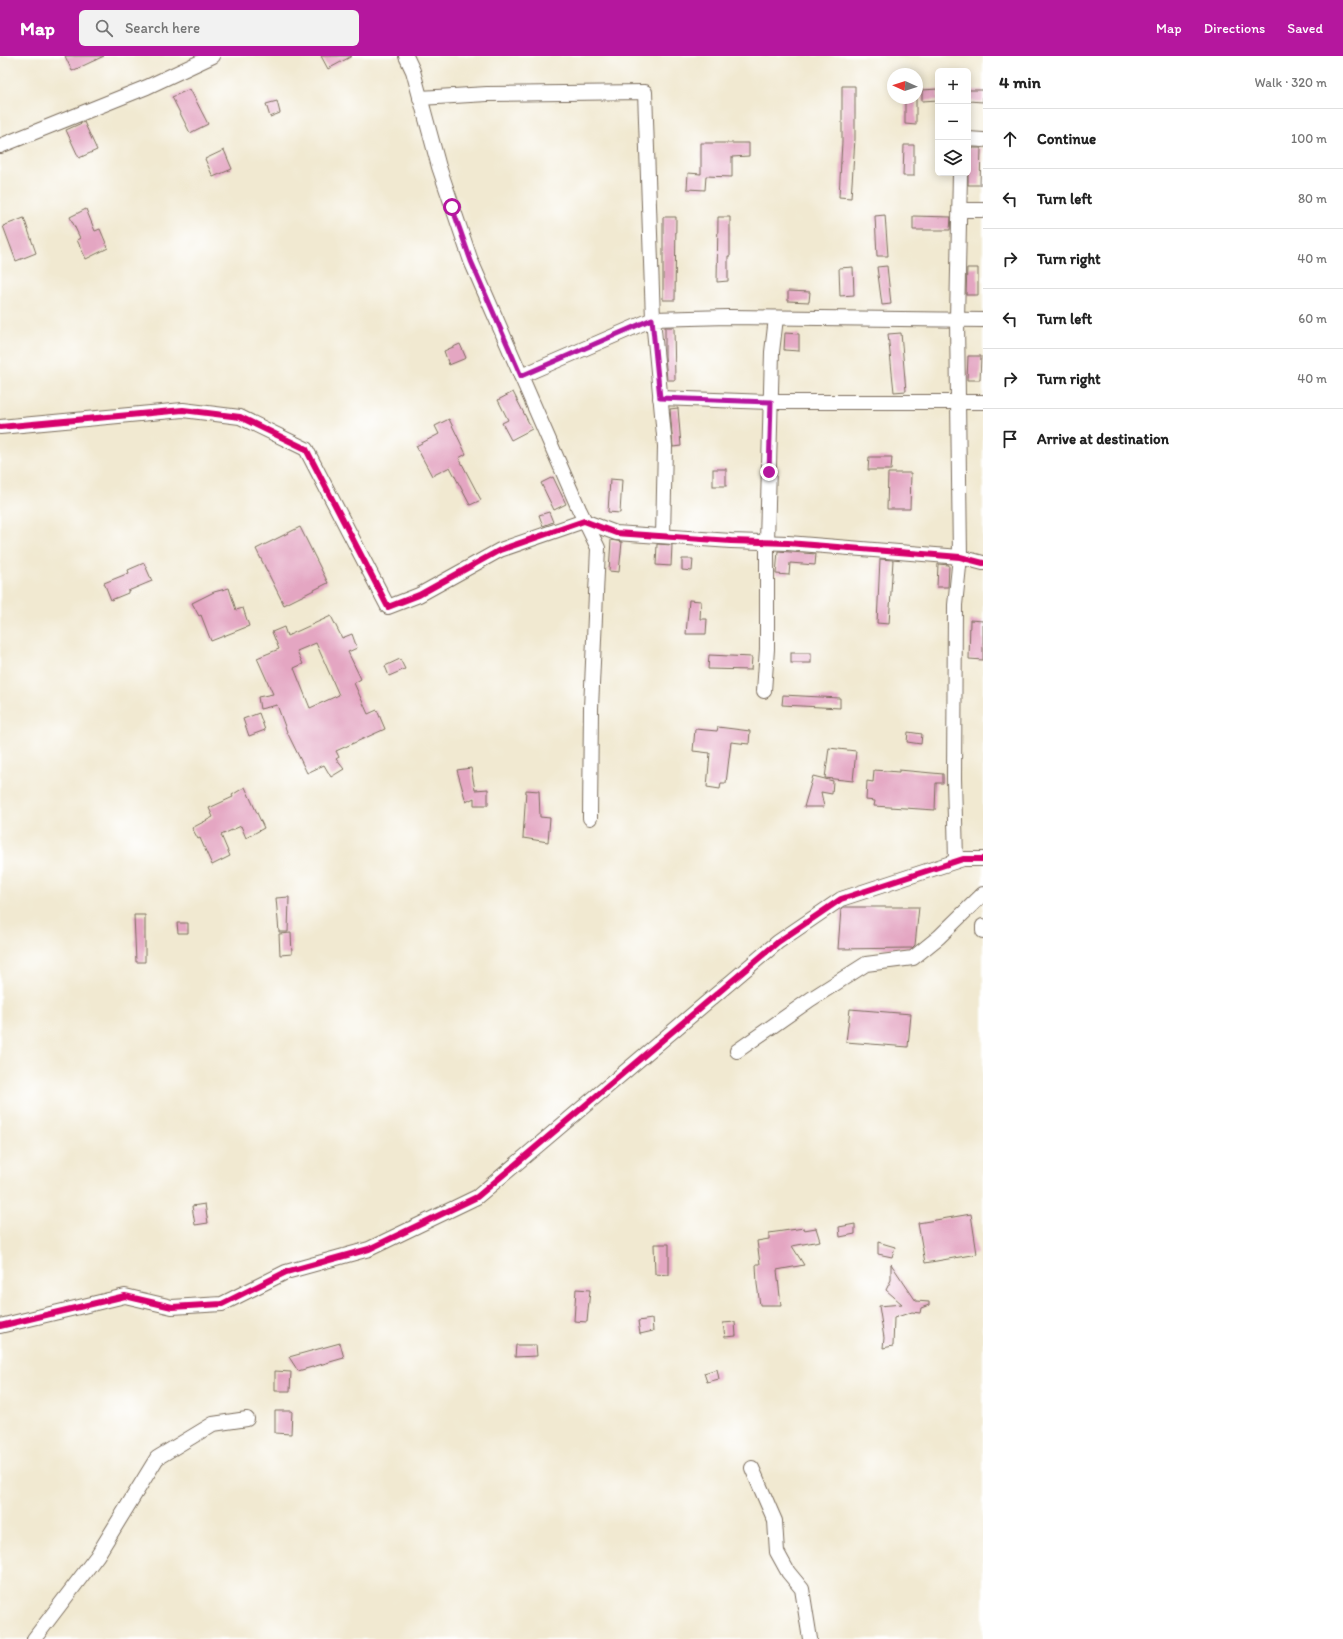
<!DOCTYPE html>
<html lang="en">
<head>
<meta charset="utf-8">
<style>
  :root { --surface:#fff; --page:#f2f2f2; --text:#222; --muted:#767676; --line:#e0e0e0; --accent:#b5179e }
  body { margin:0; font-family:Itim,sans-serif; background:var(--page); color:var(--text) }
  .controls { position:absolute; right:12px; top:12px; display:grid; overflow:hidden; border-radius:6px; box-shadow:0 2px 10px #0003 }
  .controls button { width:36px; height:36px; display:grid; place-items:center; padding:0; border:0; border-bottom:1px solid var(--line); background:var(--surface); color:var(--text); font:20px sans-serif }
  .compass { position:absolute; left:887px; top:12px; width:36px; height:36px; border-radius:50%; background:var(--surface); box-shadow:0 2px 10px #0003; rotate:273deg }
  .stop { position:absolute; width:12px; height:12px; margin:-9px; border:3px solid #b5179e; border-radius:50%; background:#fff }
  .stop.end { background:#b5179e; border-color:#fff; box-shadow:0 1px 4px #0008 }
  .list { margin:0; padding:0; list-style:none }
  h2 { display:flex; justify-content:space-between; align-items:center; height:52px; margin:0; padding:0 16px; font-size:17px }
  h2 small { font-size:13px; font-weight:400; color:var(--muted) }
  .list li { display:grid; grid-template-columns:26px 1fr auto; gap:12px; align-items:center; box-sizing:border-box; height:60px; padding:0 16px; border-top:1px solid var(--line) }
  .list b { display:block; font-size:15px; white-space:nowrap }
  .list em { font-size:13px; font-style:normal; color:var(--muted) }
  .icon { flex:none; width:22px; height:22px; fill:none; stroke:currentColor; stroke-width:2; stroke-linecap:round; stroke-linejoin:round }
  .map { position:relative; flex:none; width:983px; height:1583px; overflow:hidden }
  header { display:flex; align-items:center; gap:24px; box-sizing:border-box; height:56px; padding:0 20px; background:var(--accent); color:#fff }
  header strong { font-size:19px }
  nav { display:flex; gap:22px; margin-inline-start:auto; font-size:14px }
  .search { width:280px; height:36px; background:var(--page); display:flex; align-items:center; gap:10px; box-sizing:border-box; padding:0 14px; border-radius:6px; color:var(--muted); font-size:15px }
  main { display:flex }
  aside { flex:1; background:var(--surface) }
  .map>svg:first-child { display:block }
  .building { fill:#e4a6c2; fill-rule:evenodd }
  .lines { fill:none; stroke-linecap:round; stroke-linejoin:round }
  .minor-casing { stroke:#7b6d5d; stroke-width:16 }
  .minor { stroke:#fff; stroke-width:14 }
  .cycleway-casing { stroke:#fff; stroke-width:8 }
  .cycleway { stroke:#d6006c; stroke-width:6 }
  .route { stroke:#b5179e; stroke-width:5 }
</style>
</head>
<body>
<header>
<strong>Map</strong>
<div class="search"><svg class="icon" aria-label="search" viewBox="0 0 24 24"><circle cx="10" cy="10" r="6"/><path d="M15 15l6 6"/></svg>Search here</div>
<nav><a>Map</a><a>Directions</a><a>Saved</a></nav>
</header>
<main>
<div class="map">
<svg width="983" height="1583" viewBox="0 0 983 1583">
  <rect width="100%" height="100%" fill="#fff"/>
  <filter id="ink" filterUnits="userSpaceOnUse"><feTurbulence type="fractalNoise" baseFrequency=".025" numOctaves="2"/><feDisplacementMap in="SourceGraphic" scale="8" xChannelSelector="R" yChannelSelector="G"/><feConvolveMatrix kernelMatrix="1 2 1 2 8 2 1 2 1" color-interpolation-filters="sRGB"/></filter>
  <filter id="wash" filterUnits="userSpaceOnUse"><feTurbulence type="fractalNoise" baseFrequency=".012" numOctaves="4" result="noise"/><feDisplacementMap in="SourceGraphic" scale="16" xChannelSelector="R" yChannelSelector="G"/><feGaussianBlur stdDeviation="0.9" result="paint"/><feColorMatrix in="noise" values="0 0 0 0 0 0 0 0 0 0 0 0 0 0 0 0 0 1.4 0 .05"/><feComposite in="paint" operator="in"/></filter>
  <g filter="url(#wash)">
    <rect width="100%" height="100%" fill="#f1e9d1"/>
    <g id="blocks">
      <g class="building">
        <path d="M 65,0 L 104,0 L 72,15 Z"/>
        <path d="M 321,0 L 352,0 L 328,13 Z"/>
        <path d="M 842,30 L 855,30 L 855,83 L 851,142 L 839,141 L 842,86 Z"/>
        <path d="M 190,33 L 208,68 L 190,77 L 172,41 Z"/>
        <path d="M 938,33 L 938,44 L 922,45 L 922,34 Z"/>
        <path d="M 968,34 L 983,34 L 983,46 L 968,45 Z"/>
        <path d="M 905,42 L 916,42 L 916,69 L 905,68 Z"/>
        <path d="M 277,45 L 280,57 L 270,61 L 266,48 Z"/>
        <path d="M 84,66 L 97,94 L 79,102 L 66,74 Z"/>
        <path d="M 701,87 L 749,87 L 749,100 L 732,101 L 732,121 L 706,120 L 705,134 L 687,133 L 688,117 L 701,118 Z"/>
        <path d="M 904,89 L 914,89 L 914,120 L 903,120 Z"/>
        <path d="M 968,92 L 981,92 L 980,129 L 968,129 Z"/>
        <path d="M 224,94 L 232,113 L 213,121 L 205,103 Z"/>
        <path d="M 86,153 L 95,175 L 100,173 L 108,192 L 86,203 L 77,184 L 80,182 L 70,161 Z"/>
        <path d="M 885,159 L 888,200 L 877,200 L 875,160 Z"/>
        <path d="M 913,160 L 951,161 L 950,174 L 913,174 Z"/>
        <path d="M 663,161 L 676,161 L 675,244 L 663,244 Z"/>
        <path d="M 718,161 L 730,161 L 730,200 L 728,200 L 728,225 L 717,226 Z"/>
        <path d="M 24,162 L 36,197 L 16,205 L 3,170 Z"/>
        <path d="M 887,210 L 891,248 L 882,249 L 877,211 Z"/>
        <path d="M 853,211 L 854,239 L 840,240 L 839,212 Z"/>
        <path d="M 967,212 L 978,212 L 978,239 L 966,239 Z"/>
        <path d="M 788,235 L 810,236 L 809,246 L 788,245 Z"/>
        <path d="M 665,271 L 674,271 L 675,324 L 667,324 L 665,300 Z"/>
        <path d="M 785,277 L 799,278 L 799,295 L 784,294 Z"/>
        <path d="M 901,277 L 906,335 L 894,336 L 888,278 Z"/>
        <path d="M 460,288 L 466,302 L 449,309 L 444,295 Z"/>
        <path d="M 968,300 L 981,300 L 980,324 L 967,324 Z"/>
        <path d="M 513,336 L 532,373 L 511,384 L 502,367 L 508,364 L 498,344 Z"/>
        <path d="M 678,352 L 681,390 L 673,391 L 670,353 Z"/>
        <path d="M 449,363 L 466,398 L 459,402 L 481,444 L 470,449 L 450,411 L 432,420 L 416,390 L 439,378 L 435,370 Z"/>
        <path d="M 869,401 L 892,401 L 891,414 L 868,414 Z"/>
        <rect x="713" y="413" width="13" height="17"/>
        <path d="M 888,417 L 911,417 L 910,453 L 887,453 Z"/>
        <path d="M 553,421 L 566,448 L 554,454 L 541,427 Z"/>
        <path d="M 610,423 L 622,424 L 620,457 L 608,456 Z"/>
        <path d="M 549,456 L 553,466 L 543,470 L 539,459 Z"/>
        <path d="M 300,471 L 328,527 L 284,549 L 256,493 Z"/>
        <path d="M 611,484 L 622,486 L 619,516 L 609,515 Z"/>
        <path d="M 657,488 L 672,489 L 671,510 L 656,509 Z"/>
        <path d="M 778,495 L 816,498 L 815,509 L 790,507 L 789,519 L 776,518 Z"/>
        <path d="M 682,503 L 693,503 L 692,515 L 682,514 Z"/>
        <path d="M 880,503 L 893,504 L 889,568 L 877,567 Z"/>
        <path d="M 144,507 L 152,525 L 128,535 L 128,537 L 111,544 L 104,527 L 129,517 L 128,514 Z"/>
        <path d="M 938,508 L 949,509 L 948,531 L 937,531 Z"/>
        <path d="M 229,532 L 236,554 L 243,552 L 249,570 L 211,585 L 201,559 L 199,560 L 192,547 L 214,536 Z"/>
        <path d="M 689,544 L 701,545 L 700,563 L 707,563 L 706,578 L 686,578 Z"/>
        <path d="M 331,560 L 342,582 L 352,578 L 357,592 L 348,596 L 361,623 L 354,627 L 368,658 L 377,654 L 385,673 L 336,695 L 339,701 L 336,703 L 344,713 L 331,721 L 324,709 L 307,717 L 287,676 L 277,649 L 260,653 L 258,641 L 273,638 L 257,602 L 279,593 L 272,576 L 284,571 L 287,580 ZM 316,587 L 339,639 L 310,652 L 294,612 L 303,608 L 297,595 Z"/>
        <path d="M 970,564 L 983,565 L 983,604 L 969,603 Z"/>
        <rect x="791" y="597" width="20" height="10"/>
        <path d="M 709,599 L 752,601 L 751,614 L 708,613 Z"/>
        <path d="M 400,603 L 405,613 L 389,620 L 385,610 Z"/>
        <path d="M 783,639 L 840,642 L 840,652 L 782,649 Z"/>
        <path d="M 259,657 L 265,674 L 249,680 L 243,663 Z"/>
        <path d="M 718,671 L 750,675 L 749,688 L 731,686 L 726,727 L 721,727 L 720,733 L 707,731 L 710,697 L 693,695 L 695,673 L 717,675 Z"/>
        <path d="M 908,676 L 922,678 L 921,688 L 907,686 Z"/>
        <path d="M 829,692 L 856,695 L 853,725 L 825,722 Z"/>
        <path d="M 471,712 L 475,734 L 488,733 L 488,749 L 474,749 L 474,742 L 466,746 L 457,714 Z"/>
        <path d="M 874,714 L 899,716 L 899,714 L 943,718 L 943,727 L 936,727 L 935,754 L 874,750 L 875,745 L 866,744 L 867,725 L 873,726 Z"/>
        <path d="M 813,720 L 833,725 L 832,738 L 821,736 L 824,751 L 804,751 Z"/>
        <path d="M 245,731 L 264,772 L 246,782 L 241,770 L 221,779 L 230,800 L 212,809 L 200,782 L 198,783 L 192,772 L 213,761 L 209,752 L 233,741 L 232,739 Z"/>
        <path d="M 526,734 L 539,735 L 540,761 L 550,762 L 548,786 L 523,782 Z"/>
        <path d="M 289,841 L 288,876 L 279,876 L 276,842 Z"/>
        <path d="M 844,851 L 919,851 L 915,889 L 912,892 L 838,893 L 841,853 Z"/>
        <path d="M 134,859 L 145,859 L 145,906 L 136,906 Z"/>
        <path d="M 177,867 L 188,867 L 188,877 L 178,877 Z"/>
        <path d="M 291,877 L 292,898 L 280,899 L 279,878 Z"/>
        <path d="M 850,953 L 911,958 L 908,991 L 846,986 Z"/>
        <path d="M 205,1148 L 208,1167 L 195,1169 L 192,1150 Z"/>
        <path d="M 971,1158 L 977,1198 L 925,1207 L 918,1167 Z"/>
        <path d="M 855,1168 L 855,1178 L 840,1181 L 839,1171 Z"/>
        <path d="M 804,1172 L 804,1174 L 816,1172 L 820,1185 L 792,1190 L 804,1209 L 777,1214 L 781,1249 L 760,1249 L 757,1228 L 756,1208 L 760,1208 L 757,1185 L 769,1183 L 769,1177 Z"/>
        <path d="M 878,1186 L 895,1191 L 892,1201 L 878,1198 Z"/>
        <path d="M 654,1188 L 669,1188 L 669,1219 L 655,1218 Z"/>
        <path d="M 891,1208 L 916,1245 L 929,1246 L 929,1249 L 921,1252 L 920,1257 L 912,1256 L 894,1262 L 893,1290 L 883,1292 L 884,1282 L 879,1250 L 902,1248 L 886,1234 L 891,1224 Z"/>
        <path d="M 576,1233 L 590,1234 L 587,1266 L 574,1265 Z"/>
        <path d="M 652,1263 L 653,1275 L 640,1278 L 638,1265 Z"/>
        <path d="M 735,1266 L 736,1280 L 725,1281 L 723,1267 Z"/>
        <path d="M 340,1287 L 344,1302 L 298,1315 L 289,1301 Z"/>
        <path d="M 516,1289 L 536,1289 L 537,1300 L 515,1301 Z"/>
        <path d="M 717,1313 L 719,1323 L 707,1326 L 704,1317 Z"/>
        <path d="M 275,1315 L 291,1316 L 290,1335 L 275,1335 Z"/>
        <path d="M 275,1355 L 292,1355 L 291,1378 L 275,1377 Z"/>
      </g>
    </g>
  </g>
  <g filter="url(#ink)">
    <use href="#blocks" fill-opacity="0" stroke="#7b6d5d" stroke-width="1"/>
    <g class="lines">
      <defs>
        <g id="minor">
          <path d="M 406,0 L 413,15 L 439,111 L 471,205 L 579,453 L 598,492 L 591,652 L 590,762"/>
          <path d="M 420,42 L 487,38 L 645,36 L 653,263 L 521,320"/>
          <path d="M 968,83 L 983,84"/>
          <path d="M 0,90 L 147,31 L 213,0"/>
          <path d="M 960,154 L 983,154"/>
          <path d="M 660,342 L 771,346 L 983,346"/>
          <path d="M 0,371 L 183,354 L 240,361 L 306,393 L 388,551 L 419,539 L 500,494 L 584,465 L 616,477 L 731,485 L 788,487 L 960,501 L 983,507"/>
          <path d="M 663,480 L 665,390 L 653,263 L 728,261 L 983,264"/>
          <path d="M 764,635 L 767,593 L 767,486 L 772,296 L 776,262"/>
          <path d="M 956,805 L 954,722 L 955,549 L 960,501 L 957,264 L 960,117"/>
          <path d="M 983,870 L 983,875"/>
          <path d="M 737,995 L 811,943 L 866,908 L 913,902 L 939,881 L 983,838"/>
          <path d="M 0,1270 L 125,1240 L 172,1251 L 222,1248 L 286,1216 L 369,1193 L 477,1141 L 778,886 L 841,843 L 963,803 L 983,803"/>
          <path d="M 752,1412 L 775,1465 L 777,1496 L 788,1516 L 802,1533 L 810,1583"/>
          <path d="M 34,1583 L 97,1500 L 157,1402 L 213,1368 L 247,1363"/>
        </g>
      </defs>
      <use href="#minor" class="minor-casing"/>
      <use href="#minor" class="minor"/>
      <defs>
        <g id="cycleway">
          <path d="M 0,371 L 183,354 L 240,361 L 306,393 L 388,551 L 419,539 L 500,494 L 584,465 L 616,477 L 731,485 L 788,487 L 960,501 L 983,507"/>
          <path d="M 0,1270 L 125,1240 L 172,1251 L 222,1248 L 286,1216 L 369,1193 L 477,1141 L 778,886 L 841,843 L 963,803 L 983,803"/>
        </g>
      </defs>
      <use href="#cycleway" class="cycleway-casing"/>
      <use href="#cycleway" class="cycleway"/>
    </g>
  </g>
  <g class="lines" filter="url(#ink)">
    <path class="route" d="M 452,151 L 471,205 L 521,320 L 652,263 L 660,342 L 771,346 L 769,416"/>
  </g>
</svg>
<div class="controls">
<button>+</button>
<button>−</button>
<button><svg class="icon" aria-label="layers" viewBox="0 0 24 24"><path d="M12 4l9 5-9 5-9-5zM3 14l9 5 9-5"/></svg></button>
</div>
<svg class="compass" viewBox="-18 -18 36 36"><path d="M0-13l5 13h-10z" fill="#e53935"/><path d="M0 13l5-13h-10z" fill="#767676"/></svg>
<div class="stop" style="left:452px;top:151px"></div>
<div class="stop end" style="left:769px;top:416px"></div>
</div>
<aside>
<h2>4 min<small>Walk · 320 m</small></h2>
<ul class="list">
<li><svg class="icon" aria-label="ahead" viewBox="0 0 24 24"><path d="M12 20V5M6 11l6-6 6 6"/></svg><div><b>Continue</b></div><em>100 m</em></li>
<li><svg class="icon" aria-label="left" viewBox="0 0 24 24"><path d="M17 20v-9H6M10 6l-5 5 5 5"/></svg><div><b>Turn left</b></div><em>80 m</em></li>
<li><svg class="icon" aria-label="right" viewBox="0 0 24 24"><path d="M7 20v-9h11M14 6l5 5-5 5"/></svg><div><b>Turn right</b></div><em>40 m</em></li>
<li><svg class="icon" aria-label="left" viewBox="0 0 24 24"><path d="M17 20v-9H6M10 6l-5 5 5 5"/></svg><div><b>Turn left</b></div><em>60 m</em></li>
<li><svg class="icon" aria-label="right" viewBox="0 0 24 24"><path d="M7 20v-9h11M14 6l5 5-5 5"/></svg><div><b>Turn right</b></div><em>40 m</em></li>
<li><svg class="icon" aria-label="arrive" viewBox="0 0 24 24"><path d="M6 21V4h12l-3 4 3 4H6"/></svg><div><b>Arrive at destination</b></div></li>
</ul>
</aside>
</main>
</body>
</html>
